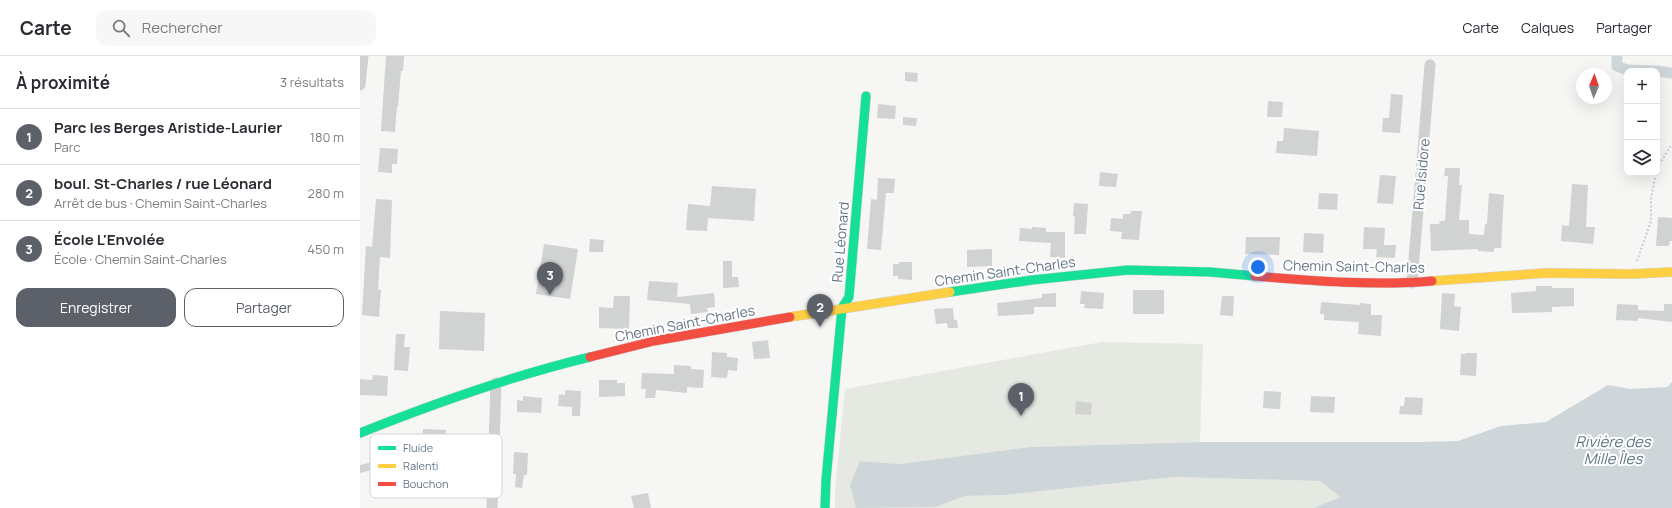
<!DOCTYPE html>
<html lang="fr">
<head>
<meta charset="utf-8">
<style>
  :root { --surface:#fff; --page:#f7f7f7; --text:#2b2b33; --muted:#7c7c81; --line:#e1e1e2; --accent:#5c6169 }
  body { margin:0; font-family:Manrope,sans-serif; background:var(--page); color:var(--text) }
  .controls { position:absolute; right:12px; top:12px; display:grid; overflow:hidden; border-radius:8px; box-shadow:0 4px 16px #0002 }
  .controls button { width:36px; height:36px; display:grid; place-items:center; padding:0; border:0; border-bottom:1px solid var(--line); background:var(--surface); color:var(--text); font:20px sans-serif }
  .compass { position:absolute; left:1216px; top:12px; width:36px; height:36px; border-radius:50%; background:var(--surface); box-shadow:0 4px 16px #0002; rotate:2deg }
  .you { position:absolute; left:898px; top:211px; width:14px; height:14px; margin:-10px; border:3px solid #fff; border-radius:50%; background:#1a73e8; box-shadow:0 0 0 6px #1a73e833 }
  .badge { display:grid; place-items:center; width:26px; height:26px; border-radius:50%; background:var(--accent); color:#fff; font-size:13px; font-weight:700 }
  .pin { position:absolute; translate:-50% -33px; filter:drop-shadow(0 1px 2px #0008) }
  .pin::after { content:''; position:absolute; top:21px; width:14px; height:12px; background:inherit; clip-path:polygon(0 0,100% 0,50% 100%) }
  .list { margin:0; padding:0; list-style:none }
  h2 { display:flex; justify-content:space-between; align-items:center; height:52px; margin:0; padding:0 16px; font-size:17px }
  h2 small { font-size:13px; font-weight:400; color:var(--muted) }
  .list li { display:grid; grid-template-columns:26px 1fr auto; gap:12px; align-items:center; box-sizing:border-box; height:56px; padding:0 16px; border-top:1px solid var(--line) }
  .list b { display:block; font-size:15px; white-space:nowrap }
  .list p { margin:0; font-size:13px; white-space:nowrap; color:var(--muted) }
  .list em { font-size:13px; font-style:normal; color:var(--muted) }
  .actions { display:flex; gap:8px; padding:12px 16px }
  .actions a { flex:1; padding:9px 0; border:1px solid var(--accent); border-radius:12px; text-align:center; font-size:14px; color:var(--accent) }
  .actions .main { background:var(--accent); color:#fff }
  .icon { flex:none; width:22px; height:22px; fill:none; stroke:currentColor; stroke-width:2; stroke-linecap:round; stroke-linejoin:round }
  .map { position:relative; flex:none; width:1312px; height:452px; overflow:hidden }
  header { display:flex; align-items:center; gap:24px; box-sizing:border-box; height:56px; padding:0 20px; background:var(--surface); border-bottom:1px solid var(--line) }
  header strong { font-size:19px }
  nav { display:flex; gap:22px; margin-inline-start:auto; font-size:14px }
  .search { width:280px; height:36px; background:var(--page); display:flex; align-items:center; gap:10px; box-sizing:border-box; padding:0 14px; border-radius:12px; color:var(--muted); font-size:15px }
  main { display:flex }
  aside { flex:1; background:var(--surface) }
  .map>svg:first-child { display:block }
  .green { fill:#e5e9e2 }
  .water { fill:#cfd6d9 }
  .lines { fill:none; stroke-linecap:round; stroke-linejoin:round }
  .canal { stroke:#cfd6d9; stroke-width:11 }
  .building { fill:#d1d2d2 }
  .fast-casing { stroke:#d1d3d4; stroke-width:10 }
  .slow-casing { stroke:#d1d3d4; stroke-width:10 }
  .jam-casing { stroke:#d1d3d4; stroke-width:10 }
  .path { stroke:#cdcece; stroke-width:2; stroke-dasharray:2 2; stroke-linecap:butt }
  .street { stroke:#cfd1d1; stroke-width:11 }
  .fast { stroke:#16e098; stroke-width:9 }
  .slow { stroke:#ffcf43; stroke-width:9 }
  .jam { stroke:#f24e42; stroke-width:9 }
  .labels { text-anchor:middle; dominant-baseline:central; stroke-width:4; stroke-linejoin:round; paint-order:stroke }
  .street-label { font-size:14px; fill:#647586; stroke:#fff }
  .water-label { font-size:15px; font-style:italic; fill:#607782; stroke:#fff }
  .key { fill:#fff; stroke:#d0d6db; stroke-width:1 }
  .key-label { font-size:11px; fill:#647586 }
</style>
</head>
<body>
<header>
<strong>Carte</strong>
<div class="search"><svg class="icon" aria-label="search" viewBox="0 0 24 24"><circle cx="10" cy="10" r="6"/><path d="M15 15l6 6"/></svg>Rechercher</div>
<nav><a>Carte</a><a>Calques</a><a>Partager</a></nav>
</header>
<main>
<aside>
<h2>À proximité<small>3 résultats</small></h2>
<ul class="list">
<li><span class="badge">1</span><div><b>Parc les Berges Aristide-Laurier</b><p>Parc</p></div><em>180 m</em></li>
<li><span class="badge">2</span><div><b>boul. St-Charles / rue Léonard</b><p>Arrêt de bus · Chemin Saint-Charles</p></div><em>280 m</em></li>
<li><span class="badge">3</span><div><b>École L'Envolée</b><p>École · Chemin Saint-Charles</p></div><em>450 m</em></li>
</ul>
<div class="actions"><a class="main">Enregistrer</a><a>Partager</a></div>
</aside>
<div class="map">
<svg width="1312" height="452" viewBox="0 0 1312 452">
  <rect width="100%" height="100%" fill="#f6f6f4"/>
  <path class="green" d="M 742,286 L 843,288 L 840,386 L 670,391 L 540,408 L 500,405 L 576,451 L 605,440 L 645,439 L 815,421 L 960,425 L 980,441 L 954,452 L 475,452 L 475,434 L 485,333 Z"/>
  <path class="water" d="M 1312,326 L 1312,452 L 954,452 L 980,441 L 960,425 L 815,421 L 645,439 L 605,440 L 576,451 L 496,452 L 490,429 L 500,405 L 540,408 L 670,391 L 840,386 L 1059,386 L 1098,385 L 1141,370 L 1186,366 L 1248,329 L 1270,333 L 1307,331 Z"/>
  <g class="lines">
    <g class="canal">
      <path d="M 1257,0 L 1257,10 L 1267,14 L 1294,15"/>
      <path d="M 1297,15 L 1312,17"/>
    </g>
  </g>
  <g class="building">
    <path d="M 26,0 L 44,0 L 43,15 L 41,15 L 38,51 L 37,50 L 35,76 L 21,75 Z"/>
    <path d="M 545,16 L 558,17 L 557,26 L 545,25 Z"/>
    <path d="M 1031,38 L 1043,39 L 1040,77 L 1022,76 L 1023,62 L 1029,62 Z"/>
    <path d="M 908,45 L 923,46 L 922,61 L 907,61 Z"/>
    <path d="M 518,48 L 536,50 L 535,63 L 517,62 Z"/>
    <path d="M 543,61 L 557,62 L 556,70 L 543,69 Z"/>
    <path d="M 924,72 L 959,75 L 957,100 L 916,97 L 917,85 L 923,85 Z"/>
    <path d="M 20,92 L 38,93 L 37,108 L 32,108 L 32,117 L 18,116 Z"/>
    <path d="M 1085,112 L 1100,112 L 1099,129 L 1102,129 L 1099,164 L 1109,164 L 1109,178 L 1124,179 L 1125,168 L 1127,168 L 1129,137 L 1144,139 L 1141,192 L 1134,192 L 1134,196 L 1118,195 L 1118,193 L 1071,195 L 1070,168 L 1080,168 L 1079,165 L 1085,165 L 1088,120 L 1084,120 Z"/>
    <path d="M 740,116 L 758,118 L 756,131 L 739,130 Z"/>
    <path d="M 1020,119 L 1036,120 L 1033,148 L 1017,147 Z"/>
    <path d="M 518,122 L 535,123 L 534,137 L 526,137 L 521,194 L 507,193 L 511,143 L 517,144 Z"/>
    <path d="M 1212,128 L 1228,129 L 1226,171 L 1235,171 L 1233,188 L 1201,185 L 1202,169 L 1209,170 Z"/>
    <path d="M 352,130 L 396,133 L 394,165 L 348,162 L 347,175 L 326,174 L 328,148 L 350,150 Z"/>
    <path d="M 959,137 L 978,138 L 977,154 L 958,153 Z"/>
    <path d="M 16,143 L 32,144 L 30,202 L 20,201 L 18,233 L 21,234 L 19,261 L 2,259 L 6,190 L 12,191 Z"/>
    <path d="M 714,147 L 728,148 L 726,178 L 714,178 L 715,160 L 713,160 Z"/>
    <path d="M 771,155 L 782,155 L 779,184 L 761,183 L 762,176 L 750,175 L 751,162 L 763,163 L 763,158 L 770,158 Z"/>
    <path d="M 1298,161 L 1312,162 L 1312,185 L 1310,185 L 1309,190 L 1296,190 Z"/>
    <path d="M 672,171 L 686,172 L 686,176 L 705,176 L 705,202 L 690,201 L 691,187 L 659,185 L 660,172 L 672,173 Z"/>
    <path d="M 1004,171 L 1025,172 L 1024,189 L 1036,189 L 1035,202 L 1016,201 L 1017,193 L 1003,193 Z"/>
    <path d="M 944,177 L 964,178 L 963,197 L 943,196 Z"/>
    <path d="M 886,181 L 920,181 L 919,199 L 885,198 Z"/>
    <path d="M 230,183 L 244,184 L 243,196 L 229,196 Z"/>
    <path d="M 184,188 L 218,193 L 210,243 L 176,238 Z"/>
    <path d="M 632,193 L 632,210 L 607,211 L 607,194 Z"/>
    <path d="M 363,205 L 372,205 L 372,221 L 378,221 L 379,231 L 363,232 Z"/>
    <path d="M 539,206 L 552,206 L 552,224 L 538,223 L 538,220 L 533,220 L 533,208 L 539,208 Z"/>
    <path d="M 289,225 L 318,227 L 317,241 L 354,237 L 355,251 L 347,252 L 348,256 L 331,258 L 330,248 L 287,244 Z"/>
    <path d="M 1176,230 L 1192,230 L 1192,232 L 1214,232 L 1214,250 L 1192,251 L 1192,256 L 1152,257 L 1151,237 L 1176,235 Z"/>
    <rect x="773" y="234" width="31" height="24"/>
    <path d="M 721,235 L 744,237 L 743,253 L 724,252 L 725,248 L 720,248 Z"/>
    <path d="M 696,237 L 696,251 L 674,251 L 674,258 L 638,260 L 637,247 L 682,242 L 682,238 Z"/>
    <path d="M 1082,237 L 1095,238 L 1094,250 L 1101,251 L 1099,275 L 1080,273 Z"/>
    <path d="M 254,240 L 270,240 L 269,273 L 239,272 L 239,251 L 253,252 Z"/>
    <path d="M 862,240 L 874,240 L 873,260 L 860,259 Z"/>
    <path d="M 961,246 L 1000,249 L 1000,247 L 1011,248 L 1011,259 L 1022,259 L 1021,280 L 998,278 L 999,266 L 964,264 L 964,258 L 960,258 Z"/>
    <path d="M 1257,248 L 1278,249 L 1278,254 L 1304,255 L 1304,248 L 1312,248 L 1312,266 L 1278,262 L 1278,265 L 1256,264 Z"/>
    <path d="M 593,252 L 594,264 L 597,264 L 598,272 L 588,272 L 587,267 L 576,268 L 574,253 Z"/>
    <path d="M 80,255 L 125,257 L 124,295 L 79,293 Z"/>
    <path d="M 36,278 L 45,278 L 44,291 L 50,291 L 48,315 L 34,314 Z"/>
    <path d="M 408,284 L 410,302 L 394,303 L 392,286 Z"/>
    <path d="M 352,296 L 367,297 L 367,301 L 378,302 L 377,315 L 368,314 L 367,322 L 351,321 Z"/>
    <path d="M 1106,297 L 1117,297 L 1116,320 L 1100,319 L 1101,298 L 1105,298 Z"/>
    <path d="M 314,309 L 331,310 L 331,313 L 344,314 L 343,332 L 327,331 L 327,337 L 296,334 L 295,342 L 285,342 L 286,333 L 281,333 L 282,317 L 314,318 Z"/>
    <path d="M 13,319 L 28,320 L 27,340 L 0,339 L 0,323 L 12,324 Z"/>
    <path d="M 239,324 L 257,324 L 257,327 L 265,327 L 265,340 L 239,341 Z"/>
    <path d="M 205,334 L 221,335 L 220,360 L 212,360 L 212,351 L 198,350 L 199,338 L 205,339 Z"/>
    <path d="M 904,335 L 921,336 L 920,353 L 903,352 Z"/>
    <path d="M 163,340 L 182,342 L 181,357 L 157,356 L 157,344 L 163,345 Z"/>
    <path d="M 951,340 L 975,341 L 974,357 L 950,356 Z"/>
    <path d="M 1045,341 L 1063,342 L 1062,359 L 1039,358 L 1040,350 L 1044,350 Z"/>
    <path d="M 716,345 L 732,347 L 731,359 L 715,358 Z"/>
    <path d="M 63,373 L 86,374 L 85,392 L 70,391 L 70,386 L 62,386 Z"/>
    <path d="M 154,396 L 168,397 L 167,419 L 164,419 L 162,432 L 155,431 L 156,418 L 153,418 Z"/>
    <path d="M 17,405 L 19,412 L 0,417 L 0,409 Z"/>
    <path d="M 288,437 L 291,452 L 274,452 L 271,440 Z"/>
  </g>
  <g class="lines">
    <defs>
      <g id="fast">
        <path d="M 590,236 L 672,224 L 768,214 L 850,216 L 895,220"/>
        <path d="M 0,377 C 75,347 151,320 230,301"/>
        <path d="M 465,452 L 466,424 L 482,252 L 489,241 L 506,40"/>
      </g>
      <g id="slow">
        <path d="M 1072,225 L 1187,217 L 1272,218 L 1312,216"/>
        <path d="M 430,261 L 590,236"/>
      </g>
      <g id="jam">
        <path d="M 895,220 C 952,225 1016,230 1072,225"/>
        <path d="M 230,301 L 294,285 L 430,261"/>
      </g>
    </defs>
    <use href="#fast" class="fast-casing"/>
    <use href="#slow" class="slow-casing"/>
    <use href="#jam" class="jam-casing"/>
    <g class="path">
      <path d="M 1297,112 L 1312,88"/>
      <path d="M 1277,205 L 1291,165 L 1291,143 L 1296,117"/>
    </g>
    <g class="street">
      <path d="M 0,29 L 3,0"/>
      <path d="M 1052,227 L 1070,9"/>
      <path d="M 132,452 L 136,327"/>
    </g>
    <use href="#fast" class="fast"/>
    <use href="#slow" class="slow"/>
    <use href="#jam" class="jam"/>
  </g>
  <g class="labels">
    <g class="street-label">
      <text transform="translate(1061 118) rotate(-85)">Rue Isidore</text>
      <text transform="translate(480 186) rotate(-85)">Rue Léonard</text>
      <text transform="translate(994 210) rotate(1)">Chemin Saint-Charles</text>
      <text transform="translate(645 215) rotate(-8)">Chemin Saint-Charles</text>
      <text transform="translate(325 267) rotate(-11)">Chemin Saint-Charles</text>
    </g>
    <g class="water-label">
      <text x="1253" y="385">Rivière des<tspan x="1253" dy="17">Mille Îles</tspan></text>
    </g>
  </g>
  <rect x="10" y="378" width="132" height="64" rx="6" class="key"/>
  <rect x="18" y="390" width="18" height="4" fill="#16e098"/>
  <rect x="18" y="408" width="18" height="4" fill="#ffcf43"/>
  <rect x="18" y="426" width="18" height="4" fill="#f24e42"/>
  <g class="key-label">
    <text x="43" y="396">Fluide</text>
    <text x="43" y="414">Ralenti</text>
    <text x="43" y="432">Bouchon</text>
  </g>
</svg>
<div class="controls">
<button>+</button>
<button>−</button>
<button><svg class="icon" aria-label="layers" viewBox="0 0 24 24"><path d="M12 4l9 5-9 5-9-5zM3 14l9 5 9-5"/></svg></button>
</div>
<svg class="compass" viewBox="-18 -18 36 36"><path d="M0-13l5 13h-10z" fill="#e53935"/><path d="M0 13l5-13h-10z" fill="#7c7c81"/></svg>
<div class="you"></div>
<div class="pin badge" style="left:661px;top:360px">1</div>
<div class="pin badge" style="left:460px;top:271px">2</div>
<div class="pin badge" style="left:190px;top:239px">3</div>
</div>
</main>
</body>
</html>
